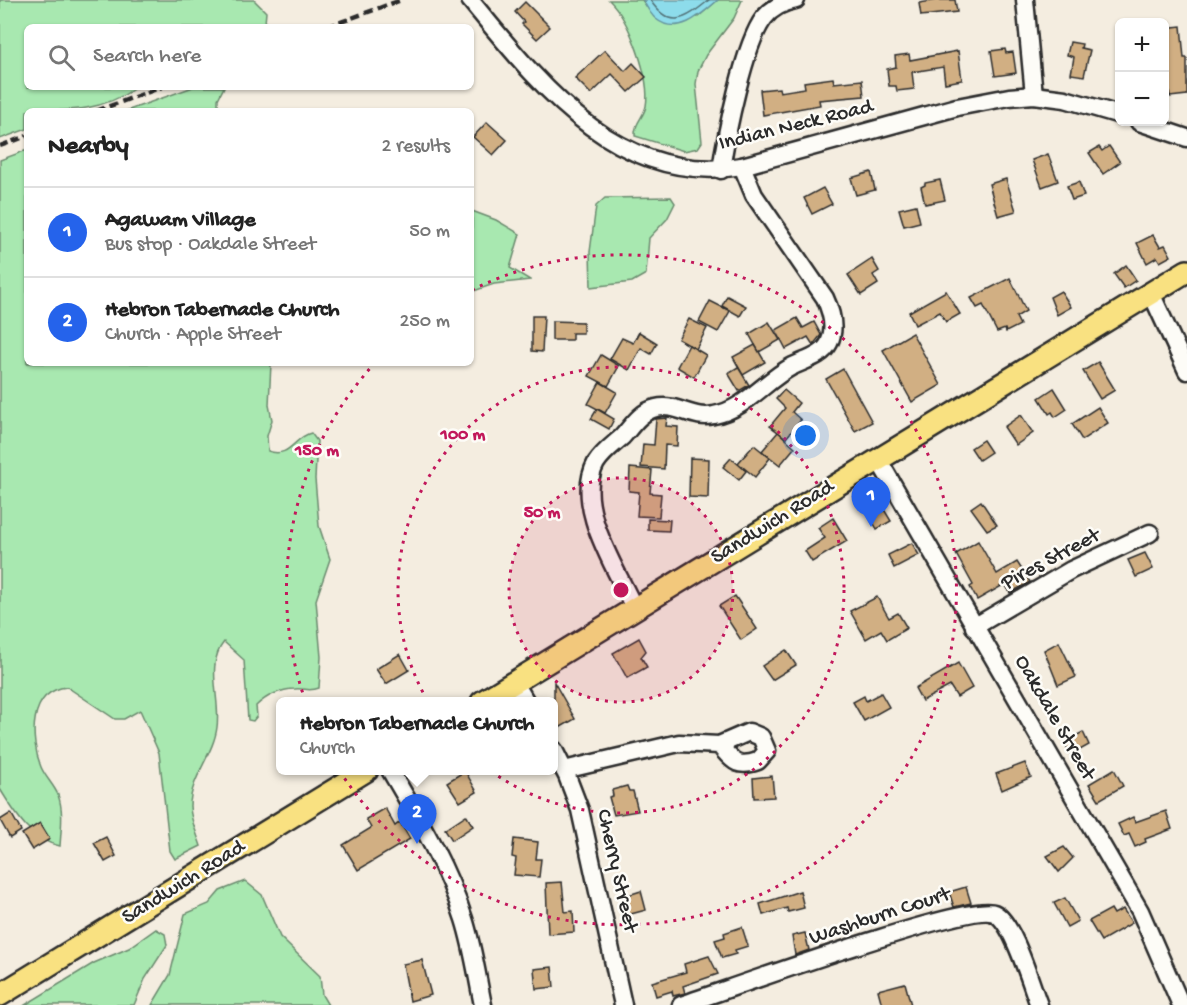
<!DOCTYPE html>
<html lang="en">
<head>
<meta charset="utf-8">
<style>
  :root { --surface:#fff; --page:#f6f6f6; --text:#222; --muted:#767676; --line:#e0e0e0; --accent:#2563eb }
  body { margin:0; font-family:"Gochi Hand",sans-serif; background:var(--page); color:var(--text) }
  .controls { position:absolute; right:18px; top:18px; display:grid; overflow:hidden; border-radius:9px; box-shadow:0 2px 4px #0004 }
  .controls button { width:54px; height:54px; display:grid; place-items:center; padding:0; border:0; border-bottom:2px solid var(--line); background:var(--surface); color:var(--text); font:30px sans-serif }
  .you { position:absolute; left:806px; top:436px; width:21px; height:21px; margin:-15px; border:4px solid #fff; border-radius:50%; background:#1a73e8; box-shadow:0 0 0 9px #1a73e833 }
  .badge { display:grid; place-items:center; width:39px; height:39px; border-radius:50%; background:var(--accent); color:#fff; font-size:20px; font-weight:700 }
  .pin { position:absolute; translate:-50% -50px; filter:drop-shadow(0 2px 3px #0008) }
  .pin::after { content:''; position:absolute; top:32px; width:21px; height:18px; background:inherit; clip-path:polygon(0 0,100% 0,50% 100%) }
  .popup { position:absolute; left:276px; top:697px; width:282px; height:78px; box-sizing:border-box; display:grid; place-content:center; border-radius:9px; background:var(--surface); filter:drop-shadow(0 2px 4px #0005); font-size:20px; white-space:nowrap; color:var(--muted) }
  .popup b { font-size:22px; color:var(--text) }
  .popup::after { content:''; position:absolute; left:50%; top:100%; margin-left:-12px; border:12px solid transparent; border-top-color:var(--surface) }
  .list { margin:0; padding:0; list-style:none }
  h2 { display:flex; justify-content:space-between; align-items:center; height:78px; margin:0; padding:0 24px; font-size:26px }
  h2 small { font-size:20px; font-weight:400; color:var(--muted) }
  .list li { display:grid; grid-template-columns:39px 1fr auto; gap:18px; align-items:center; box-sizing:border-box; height:90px; padding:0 24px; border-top:2px solid var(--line) }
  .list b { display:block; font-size:22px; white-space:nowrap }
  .list p { margin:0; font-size:20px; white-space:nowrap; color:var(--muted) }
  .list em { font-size:20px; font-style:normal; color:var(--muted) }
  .icon { flex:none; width:33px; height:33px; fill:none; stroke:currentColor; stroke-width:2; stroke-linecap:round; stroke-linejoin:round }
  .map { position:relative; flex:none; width:1187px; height:1005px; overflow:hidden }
  .search { position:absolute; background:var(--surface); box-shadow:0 2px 4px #0004; left:24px; top:24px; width:450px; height:66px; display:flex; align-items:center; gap:15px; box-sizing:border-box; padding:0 21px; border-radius:9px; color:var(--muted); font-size:22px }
  .panel { position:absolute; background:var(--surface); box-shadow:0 2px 4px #0004; left:24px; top:108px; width:450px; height:258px; border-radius:9px }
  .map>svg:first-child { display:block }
  .green { fill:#a8e8b0; stroke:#6a8a6e; stroke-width:1.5 }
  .water { fill:#8ddceb; stroke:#66959e; stroke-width:1.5 }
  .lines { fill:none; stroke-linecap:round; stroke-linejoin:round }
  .shore { stroke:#527278; stroke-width:1.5 }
  .building { fill:#d1af83; stroke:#2b2b2b; stroke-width:1.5 }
  .minor-casing { stroke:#2b2b2b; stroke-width:21 }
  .major-casing { stroke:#2b2b2b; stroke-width:26 }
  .minor { stroke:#fdfcf7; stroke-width:16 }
  .major { stroke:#f9e181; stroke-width:21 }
  .rail { stroke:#2b2b2b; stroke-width:4.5; stroke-dasharray:9 4.5; stroke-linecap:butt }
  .ring { fill:none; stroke:#c2185b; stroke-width:3; stroke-dasharray:3 6 }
  .labels { text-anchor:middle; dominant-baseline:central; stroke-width:5; stroke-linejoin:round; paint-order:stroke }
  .street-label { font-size:22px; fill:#2b2b2b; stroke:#fdfcf7 }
  .centre { fill:#c2185b; stroke:#fdfcf7; stroke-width:3 }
  .ring-label { font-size:18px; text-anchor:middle; font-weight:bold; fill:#c2185b; stroke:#fdfcf7; stroke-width:5; stroke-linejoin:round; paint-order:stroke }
</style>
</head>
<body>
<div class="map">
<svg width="1187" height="1005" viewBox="0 0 1187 1005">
  <rect width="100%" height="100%" fill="#f4ede0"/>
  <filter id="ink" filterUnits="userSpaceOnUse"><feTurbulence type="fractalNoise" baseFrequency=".0167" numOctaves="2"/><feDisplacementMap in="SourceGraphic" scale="12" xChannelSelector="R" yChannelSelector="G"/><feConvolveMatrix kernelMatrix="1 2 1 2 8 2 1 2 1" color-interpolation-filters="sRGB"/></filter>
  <g filter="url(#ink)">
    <g class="green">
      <path d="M 0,0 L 254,0 L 266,12 L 265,23 L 257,27 L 27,27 L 27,87 L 137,87 C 101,112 69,111 27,111 L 27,129 L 0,139 Z"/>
      <path d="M 609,0 L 642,0 L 656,19 L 698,17 L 718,0 L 742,0 L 734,18 L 706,55 L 698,71 L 696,84 L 702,142 L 698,148 L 684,151 L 635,136 C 634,123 644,117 646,106 C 651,78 629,19 609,0 Z"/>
      <path d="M 193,87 L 224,87 L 218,99 L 218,111 L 126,111 Z"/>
      <path d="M 27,150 L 27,363 L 271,363 L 269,405 L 272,420 L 267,436 L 268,451 C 290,459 294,437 311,433 L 317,441 L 315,479 L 319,526 L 330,559 L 316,600 L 321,657 L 319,688 C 309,692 305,688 295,689 C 281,689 266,696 256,706 L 257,716 L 253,721 L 248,720 L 244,660 L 224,642 C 205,665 221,699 217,727 C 214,754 190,778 190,806 C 190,819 197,834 201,846 L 175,859 L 170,851 L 159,753 L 140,710 L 124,719 L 115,719 L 67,687 C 28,691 30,739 41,767 C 45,777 54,785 58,795 C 64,811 61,829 60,846 C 30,840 15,813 0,789 L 0,160 Z"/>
      <path d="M 671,197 L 675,203 L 667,219 L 649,238 L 646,274 L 632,282 L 591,287 L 590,252 L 596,206 L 605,198 Z"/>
      <path d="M 472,211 L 496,220 L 520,234 L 510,268 L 530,280 L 494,284 L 471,292 Z"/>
      <path d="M 245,881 L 262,895 L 280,937 L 320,976 L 322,995 L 328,1005 L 152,1005 L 170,975 L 185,914 L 209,904 L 220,891 Z"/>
      <path d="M 156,929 L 165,934 L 167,945 L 145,979 L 134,1005 L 25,1005 L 94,963 L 129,948 Z"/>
    </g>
    <path class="water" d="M 643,0 L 718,0 C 702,14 678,37 656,19 C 651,15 646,6 643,0 Z"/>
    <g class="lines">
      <path class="shore" d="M 650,0 C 670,30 685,20 709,0"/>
    </g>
    <g class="building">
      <path d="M 938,0 L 955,0 L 957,12 L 921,16 L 919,3 Z"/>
      <path d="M 525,2 L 550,27 L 537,39 L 522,24 L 524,22 L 515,12 Z"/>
      <path d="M 1181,26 L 1184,58 L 1187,58 L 1187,95 L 1170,97 L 1169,91 L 1164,92 L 1164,28 Z"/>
      <path d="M 1070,42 L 1082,44 L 1081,48 L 1090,50 L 1084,76 L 1071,74 L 1074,57 L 1067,55 Z"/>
      <path d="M 1005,49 L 1006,53 L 1013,52 L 1016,73 L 995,76 L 991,51 Z"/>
      <path d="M 605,50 L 625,71 L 633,63 L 646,77 L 629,92 L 612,74 L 591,94 L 575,78 Z"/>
      <path d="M 958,51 L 962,80 L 945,83 L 943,67 L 912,72 L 914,89 L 897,91 L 896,86 L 889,86 L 887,69 L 896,67 L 895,56 L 909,54 L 910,60 Z"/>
      <path d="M 833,78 L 834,83 L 862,80 L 864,96 L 819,100 L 820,105 L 763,115 L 760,90 L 779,88 L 780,92 L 805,88 L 804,82 Z"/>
      <path d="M 487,122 L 507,140 L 493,155 L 473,137 Z"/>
      <path d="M 1109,146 L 1120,162 L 1103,174 L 1089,153 L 1099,147 L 1102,151 Z"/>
      <path d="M 1048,154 L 1058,181 L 1042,187 L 1032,160 Z"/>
      <path d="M 871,172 L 875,190 L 856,195 L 851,178 Z"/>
      <path d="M 1006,179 L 1016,211 L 998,216 L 989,184 Z"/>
      <path d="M 940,180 L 945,200 L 925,204 L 921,187 L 925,185 L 925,183 Z"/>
      <path d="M 1079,182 L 1084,196 L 1072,200 L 1067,186 Z"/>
      <path d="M 823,188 L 832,204 L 812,214 L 804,198 Z"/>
      <path d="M 916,205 L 920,222 L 904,226 L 899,209 Z"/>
      <path d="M 1153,235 L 1160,247 L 1165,245 L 1171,256 L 1160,262 L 1157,257 L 1147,263 L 1137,243 Z"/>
      <path d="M 872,259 L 879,271 L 873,275 L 878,284 L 861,295 L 848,275 Z"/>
      <path d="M 1126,265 L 1136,280 L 1124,288 L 1114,274 Z"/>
      <path d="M 1010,278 L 1026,311 L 1016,317 L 1020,325 L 1006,332 L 1005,329 L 997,332 L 983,305 L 977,308 L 971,298 Z"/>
      <path d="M 946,291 L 960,314 L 946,322 L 940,312 L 915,325 L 909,312 Z"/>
      <path d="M 1061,291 L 1071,307 L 1057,315 L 1050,297 Z"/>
      <path d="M 727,296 L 746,306 L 740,316 L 722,306 Z"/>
      <path d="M 710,301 L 730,311 L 718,332 L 699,322 Z"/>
      <path d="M 532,316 L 544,316 L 542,352 L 532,351 Z"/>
      <path d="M 797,318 L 803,328 L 814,322 L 821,335 L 813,345 L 808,337 L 786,349 L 776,330 Z"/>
      <path d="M 689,319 L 707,328 L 696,349 L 678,339 Z"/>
      <path d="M 552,321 L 583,322 L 583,333 L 572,333 L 572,340 L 552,340 Z"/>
      <path d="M 769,322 L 780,340 L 759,352 L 749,334 Z"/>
      <path d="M 639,332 L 657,343 L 651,354 L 641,348 L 629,370 L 610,359 L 622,338 L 633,343 Z"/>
      <path d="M 912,333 L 941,385 L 912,402 L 883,350 Z"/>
      <path d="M 689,345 L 706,355 L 694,377 L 677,367 Z"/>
      <path d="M 755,345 L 765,362 L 743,375 L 733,357 Z"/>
      <path d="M 601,355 L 619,366 L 608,386 L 589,376 Z"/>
      <path d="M 1098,362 L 1115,390 L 1100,399 L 1083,371 Z"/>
      <path d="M 738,367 L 749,385 L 739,391 L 728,373 Z"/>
      <path d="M 843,369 L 872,422 L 855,431 L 826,379 Z"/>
      <path d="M 600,382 L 617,392 L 605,413 L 588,404 Z"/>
      <path d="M 1054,388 L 1067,409 L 1055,417 L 1052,412 L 1049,414 L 1039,398 Z"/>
      <path d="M 784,390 L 799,403 L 792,412 L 801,420 L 786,438 L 770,426 L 785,408 L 776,399 Z"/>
      <path d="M 1098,407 L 1108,423 L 1082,440 L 1072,424 Z"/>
      <path d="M 597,409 L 614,419 L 609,429 L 591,419 Z"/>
      <path d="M 1021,415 L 1033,433 L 1016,445 L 1004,427 Z"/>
      <path d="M 667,418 L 666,426 L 678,427 L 677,446 L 665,445 L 664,469 L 641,467 L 643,444 L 654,445 L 656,419 Z"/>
      <path d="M 778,432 L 795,447 L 780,465 L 762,451 Z"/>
      <path d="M 983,440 L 991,452 L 979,460 L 971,448 Z"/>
      <path d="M 754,445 L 770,458 L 755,477 L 738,463 Z"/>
      <path d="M 690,458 L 709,459 L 708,498 L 689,497 Z"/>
      <path d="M 731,458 L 746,471 L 739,480 L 723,467 Z"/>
      <path d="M 630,468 L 652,470 L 650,493 L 661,494 L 659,517 L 637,516 L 639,492 L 629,491 Z"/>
      <path d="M 874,493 L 891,521 L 877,529 L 861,501 Z"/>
      <path d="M 981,501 L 997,525 L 987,530 L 971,508 Z"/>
      <path d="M 833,518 L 847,541 L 812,562 L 805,551 L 825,538 L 818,528 Z"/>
      <path d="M 648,519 L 670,520 L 669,531 L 648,530 Z"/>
      <path d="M 978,541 L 997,574 L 1017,562 L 1030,582 L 1010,593 L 1005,584 L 977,600 L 970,587 L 973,585 L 956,554 Z"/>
      <path d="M 912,543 L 919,555 L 894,568 L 888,555 Z"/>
      <path d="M 1145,553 L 1153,569 L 1136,577 L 1128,560 Z"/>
      <path d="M 735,596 L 757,629 L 741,640 L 719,606 Z"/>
      <path d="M 877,597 L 889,618 L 898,613 L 907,628 L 887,640 L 881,630 L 866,639 L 850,611 Z"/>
      <path d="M 639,638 L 646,651 L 641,657 L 647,667 L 627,678 L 613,653 Z"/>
      <path d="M 1059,642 L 1076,677 L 1058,685 L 1044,650 Z"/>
      <path d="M 786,650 L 796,665 L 772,680 L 762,666 Z"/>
      <path d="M 400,654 L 409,670 L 386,684 L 376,669 Z"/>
      <path d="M 958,663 L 972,688 L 957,697 L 950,686 L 922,701 L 915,688 Z"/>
      <path d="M 554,682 L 575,719 L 554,731 Z"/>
      <path d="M 881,693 L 889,707 L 864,721 L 853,702 L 864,696 L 866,701 Z"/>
      <path d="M 1083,732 L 1089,745 L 1071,755 L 1064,742 Z"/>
      <path d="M 1025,763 L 1031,777 L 1002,790 L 996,774 Z"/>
      <path d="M 1114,769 L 1123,786 L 1099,800 L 1089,784 Z"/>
      <path d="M 465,771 L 477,792 L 460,802 L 447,782 Z"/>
      <path d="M 772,776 L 774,797 L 754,798 L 753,778 Z"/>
      <path d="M 627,786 L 629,791 L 633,791 L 638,811 L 614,815 L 609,797 L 613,796 L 612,790 Z"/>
      <path d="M 385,808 L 395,826 L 400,822 L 410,839 L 358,870 L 343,845 L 371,828 L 366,819 Z"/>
      <path d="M 1166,811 L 1172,829 L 1145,839 L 1146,842 L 1135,847 L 1129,834 L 1124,836 L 1118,824 L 1133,817 L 1135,822 Z"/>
      <path d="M 11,813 L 21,831 L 10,838 L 0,820 Z"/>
      <path d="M 466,815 L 473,826 L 452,840 L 445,829 Z"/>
      <path d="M 40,823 L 50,839 L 32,850 L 22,834 Z"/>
      <path d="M 106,837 L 116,856 L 105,862 L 94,843 Z"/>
      <path d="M 514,839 L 538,842 L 536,859 L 541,859 L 539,877 L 514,875 L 516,858 L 512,857 Z"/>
      <path d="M 1064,847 L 1073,858 L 1059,872 L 1047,856 Z"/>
      <path d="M 562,882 L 565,912 L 573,911 L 574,932 L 548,934 L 546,883 Z"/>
      <path d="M 966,887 L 971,903 L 954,907 L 949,892 Z"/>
      <path d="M 641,891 L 646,910 L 627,915 L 622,897 Z"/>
      <path d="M 800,891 L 804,908 L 788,912 L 787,908 L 763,915 L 760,904 Z"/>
      <path d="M 1065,898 L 1078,921 L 1067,927 L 1054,903 Z"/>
      <path d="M 1111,909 L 1114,914 L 1123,909 L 1132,923 L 1101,941 L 1089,921 Z"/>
      <path d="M 742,927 L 748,946 L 735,950 L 736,954 L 722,958 L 715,940 L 725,937 L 724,933 Z"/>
      <path d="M 805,933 L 809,950 L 795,955 L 792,936 Z"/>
      <path d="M 709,956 L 718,974 L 683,986 L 685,993 L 673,996 L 672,991 L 656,996 L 652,982 L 686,972 L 684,964 Z"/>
      <path d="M 422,960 L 431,995 L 410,1001 L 403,964 Z"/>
      <path d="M 552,967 L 554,987 L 536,989 L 534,969 Z"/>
      <path d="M 905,983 L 911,1005 L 882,1005 L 878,990 Z"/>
    </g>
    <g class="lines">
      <defs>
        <g id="minor">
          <path d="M 470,0 C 540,85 618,187 742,166 L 957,107 L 1009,97 L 1034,95 L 1065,99 L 1120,115"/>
          <path d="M 1025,0 L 1034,95"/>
          <path d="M 1139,122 L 1187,138"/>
          <path d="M 721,170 C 726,135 744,44 764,18 C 772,8 784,2 796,0"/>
          <path d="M 1151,293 L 1187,371"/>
          <path d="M 878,459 L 1140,911 L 1181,1005"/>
          <path d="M 634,608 C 617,569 573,505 596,463 C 603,452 613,445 622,437 C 632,426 640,412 656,408 C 677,403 693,420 714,415 C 744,410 765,381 791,367 C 804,360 822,357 829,343 C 836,329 831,311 825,298 L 754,195 L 742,166"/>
          <path d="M 974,627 L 1071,570 L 1150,533"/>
          <path d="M 514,681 L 526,702"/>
          <path d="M 554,750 L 567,776 L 580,810 L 623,1005"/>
          <path d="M 390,770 C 418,818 447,866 464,919 C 473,947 477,976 483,1005"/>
          <path d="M 564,770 L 679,743 L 719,745 L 749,732 L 761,737 L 767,751 L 758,761 C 735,769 732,759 719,745"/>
          <path d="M 681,1005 C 724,991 968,902 994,913 C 1013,921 1031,985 1039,1005"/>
        </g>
        <g id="major">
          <path d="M 482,702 L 1187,271"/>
          <path d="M 0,995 L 367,770"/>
        </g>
      </defs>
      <use href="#minor" class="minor-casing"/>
      <use href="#major" class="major-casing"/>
      <use href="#minor" class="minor"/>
      <use href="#major" class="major"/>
      <g class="rail">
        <path d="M 327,27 L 401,0"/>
        <path d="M 96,111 L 162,87"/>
        <path d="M 0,146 L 27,136"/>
      </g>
    </g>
  </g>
  <circle cx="621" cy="590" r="112" fill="#c2185b" fill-opacity=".12"/>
  <g class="ring">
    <circle cx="621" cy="590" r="112"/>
    <circle cx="621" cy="590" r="223"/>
    <path d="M472 290A335 335 0 1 1 374 364"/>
  </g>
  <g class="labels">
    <g class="street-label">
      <text transform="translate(796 126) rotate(-14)">Indian Neck Road</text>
      <text transform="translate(773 523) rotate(-32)">Sandwich Road</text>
      <text transform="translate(1051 560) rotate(-28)">Pires Street</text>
      <text transform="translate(1054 718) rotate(60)">Oakdale Street</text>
      <text transform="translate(616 871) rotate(77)">Cherry Street</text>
      <text transform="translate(184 883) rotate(-32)">Sandwich Road</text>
      <text transform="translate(880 917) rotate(-18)">Washburn Court</text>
    </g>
  </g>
  <circle cx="621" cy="590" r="9" class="centre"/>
  <g class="ring-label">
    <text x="463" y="439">100 m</text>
    <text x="317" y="455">150 m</text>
    <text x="542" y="517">50 m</text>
  </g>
</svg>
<div class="controls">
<button>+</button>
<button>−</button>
</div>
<div class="you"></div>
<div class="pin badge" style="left:871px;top:527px">1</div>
<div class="pin badge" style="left:417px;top:844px">2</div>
<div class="popup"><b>Hebron Tabernacle Church</b>Church</div>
<div class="search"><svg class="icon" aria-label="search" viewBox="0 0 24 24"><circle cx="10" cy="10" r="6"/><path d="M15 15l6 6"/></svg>Search here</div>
<section class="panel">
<h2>Nearby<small>2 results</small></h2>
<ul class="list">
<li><span class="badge">1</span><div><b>Agawam Village</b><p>Bus stop · Oakdale Street</p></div><em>50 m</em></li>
<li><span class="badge">2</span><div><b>Hebron Tabernacle Church</b><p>Church · Apple Street</p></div><em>250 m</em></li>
</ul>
</section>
</div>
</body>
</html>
